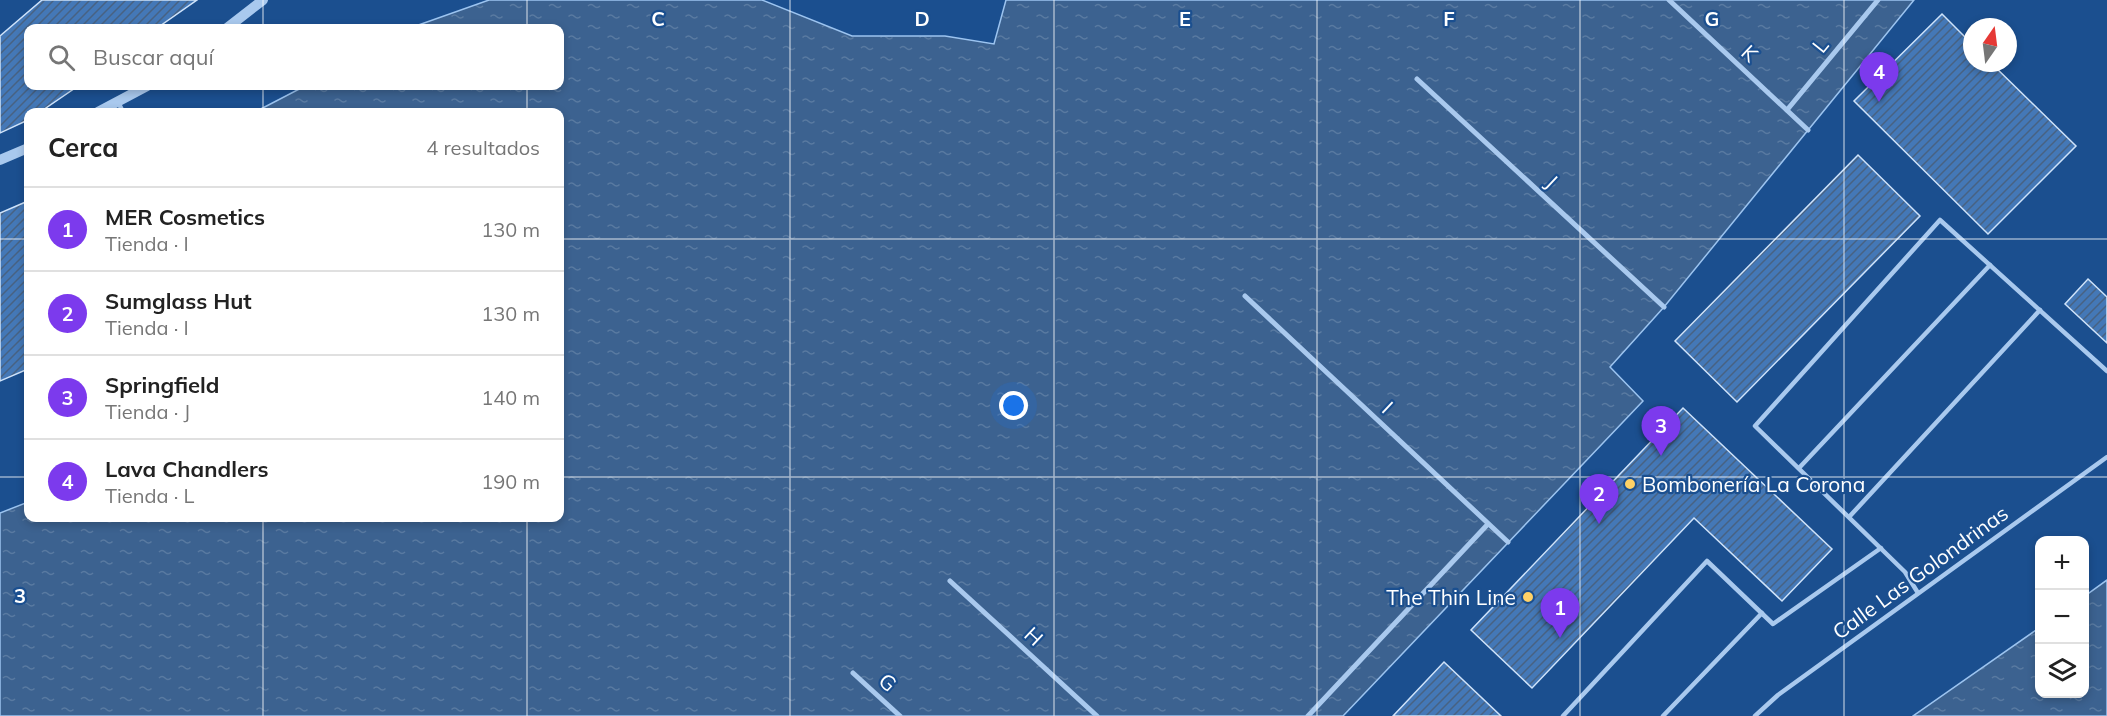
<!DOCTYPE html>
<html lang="es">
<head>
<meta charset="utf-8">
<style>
  :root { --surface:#fff; --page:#f6f6f6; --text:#222; --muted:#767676; --line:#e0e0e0; --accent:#7c3aed }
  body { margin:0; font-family:Mulish,sans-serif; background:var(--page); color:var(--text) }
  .controls { position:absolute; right:18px; bottom:18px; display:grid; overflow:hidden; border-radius:12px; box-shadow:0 3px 9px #0003 }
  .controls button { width:54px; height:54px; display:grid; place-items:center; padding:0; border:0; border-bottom:2px solid var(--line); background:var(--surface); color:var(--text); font:30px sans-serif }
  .compass { position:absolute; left:1963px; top:18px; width:54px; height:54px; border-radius:50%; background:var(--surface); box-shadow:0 3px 9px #0003; rotate:14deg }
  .you { position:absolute; left:1014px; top:406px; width:21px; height:21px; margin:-15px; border:4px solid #fff; border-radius:50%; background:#1a73e8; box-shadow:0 0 0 9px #1a73e833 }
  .badge { display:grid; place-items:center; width:39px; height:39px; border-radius:50%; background:var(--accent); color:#fff; font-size:20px; font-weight:700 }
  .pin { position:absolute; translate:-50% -50px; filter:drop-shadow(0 2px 3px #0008) }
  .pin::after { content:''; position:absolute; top:32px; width:21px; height:18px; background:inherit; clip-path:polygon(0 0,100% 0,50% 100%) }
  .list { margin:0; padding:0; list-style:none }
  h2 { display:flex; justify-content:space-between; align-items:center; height:78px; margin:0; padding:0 24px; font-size:26px }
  h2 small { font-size:20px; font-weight:400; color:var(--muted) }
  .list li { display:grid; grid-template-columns:39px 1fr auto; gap:18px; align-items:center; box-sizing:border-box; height:84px; padding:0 24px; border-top:2px solid var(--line) }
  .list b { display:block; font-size:22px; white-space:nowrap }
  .list p { margin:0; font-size:20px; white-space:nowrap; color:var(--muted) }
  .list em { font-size:20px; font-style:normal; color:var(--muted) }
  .icon { flex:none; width:33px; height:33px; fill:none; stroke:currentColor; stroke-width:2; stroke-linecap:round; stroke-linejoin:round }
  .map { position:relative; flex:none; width:2107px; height:716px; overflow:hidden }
  .search { position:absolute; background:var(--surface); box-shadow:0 3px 9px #0003; left:24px; top:24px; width:540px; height:66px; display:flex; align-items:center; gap:15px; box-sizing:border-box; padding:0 21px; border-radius:12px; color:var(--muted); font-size:22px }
  .panel { position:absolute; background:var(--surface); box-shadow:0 3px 9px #0003; left:24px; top:108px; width:540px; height:414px; border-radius:12px }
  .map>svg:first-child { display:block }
  .water { fill:url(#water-ripples); stroke:#9cc4f0; stroke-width:1.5 }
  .building { fill:url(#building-hatch); stroke:#cfe3fa; stroke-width:1.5 }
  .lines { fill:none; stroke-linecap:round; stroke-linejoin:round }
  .service { stroke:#a9c9ee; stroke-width:4.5 }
  .pedestrian { stroke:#a9c9ee; stroke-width:5 }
  .tertiary { stroke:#a9c9ee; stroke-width:10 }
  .grid { fill:none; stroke:#fff; stroke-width:1.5; stroke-opacity:0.55 }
  .poi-dot { fill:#ffd166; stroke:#1b4f8f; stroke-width:2 }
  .labels { text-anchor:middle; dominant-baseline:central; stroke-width:4.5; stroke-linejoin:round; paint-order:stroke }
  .street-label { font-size:21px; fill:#fff; stroke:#1b4f8f }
  .poi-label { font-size:21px; fill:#fff; stroke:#1b4f8f; text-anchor:start }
  .grid-label { font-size:20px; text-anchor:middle; font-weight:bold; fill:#fff; stroke:#1b4f8f; stroke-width:4.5; stroke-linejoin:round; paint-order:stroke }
</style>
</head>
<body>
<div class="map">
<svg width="2107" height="716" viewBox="0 0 2107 716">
  <defs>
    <pattern id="water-ripples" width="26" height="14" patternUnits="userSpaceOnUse" patternTransform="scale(1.5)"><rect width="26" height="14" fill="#3c6290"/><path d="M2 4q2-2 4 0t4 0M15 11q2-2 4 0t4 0" fill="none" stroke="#597aa1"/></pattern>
    <pattern id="building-hatch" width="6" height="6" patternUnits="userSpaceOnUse" patternTransform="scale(1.5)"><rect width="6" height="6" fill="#4478b7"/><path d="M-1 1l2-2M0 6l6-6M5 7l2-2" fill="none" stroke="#486282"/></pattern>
  </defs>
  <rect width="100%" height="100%" fill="#1b4f8f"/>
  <g class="water">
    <path d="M 489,0 L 762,0 L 852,36 L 945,36 L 994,44 L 1006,0 L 1914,0 L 1664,307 L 1610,367 L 1643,401 L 1343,716 L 0,716 L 0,513 L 28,502 L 28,518 L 560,518 L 560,112 L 255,112 L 305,86 L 560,86 L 560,28 L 410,28 Z"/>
    <path d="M 2107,580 L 2107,716 L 1913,716 L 2039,628 L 2040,694 L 2084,694 L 2085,596 Z"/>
  </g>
  <g class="building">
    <path d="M 42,0 L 197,0 L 157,28 L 28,28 L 28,86 L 78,86 L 40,112 L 28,112 L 28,120 L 0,133 L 0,36 Z"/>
    <path d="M 1942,14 L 1972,44 L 1972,63 L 1991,63 L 2076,146 L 1988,234 L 1854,101 Z"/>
    <path d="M 1858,155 L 1920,216 L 1737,402 L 1675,341 Z"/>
    <path d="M 28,201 L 28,369 L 0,381 L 0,213 Z"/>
    <path d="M 2088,279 L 2107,297 L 2107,343 L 2065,304 Z"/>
    <path d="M 1683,408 L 1832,549 L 1782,601 L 1694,518 L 1532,688 L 1471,630 Z"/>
    <path d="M 1444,662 L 1501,716 L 1393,716 Z"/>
  </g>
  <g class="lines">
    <g class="service">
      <path d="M 118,102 L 123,112"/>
      <path d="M 1799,468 L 1990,265"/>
      <path d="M 1850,516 L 2040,310"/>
      <path d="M 1918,593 L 1905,572 L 1755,426 L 1940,220 L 2107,371"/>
      <path d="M 1563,716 L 1707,561 L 1773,624 L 1881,548"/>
      <path d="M 1663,716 L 1762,613"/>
      <path d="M 1755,716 L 1778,695 L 2107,457"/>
    </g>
    <g class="pedestrian">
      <path d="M 1669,0 L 1808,130"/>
      <path d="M 1417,79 L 1664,307"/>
      <path d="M 1787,110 L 1878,0"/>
      <path d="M 1245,296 L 1508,542"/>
      <path d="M 950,581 L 1097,716"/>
      <path d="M 853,673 L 900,716"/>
      <path d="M 1308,716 L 1488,524"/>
    </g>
    <g class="tertiary">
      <path d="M 227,28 L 263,0"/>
      <path d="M 98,112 L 147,86"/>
      <path d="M 0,160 L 28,148"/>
    </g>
  </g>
  <path class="grid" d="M 263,0 L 263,28M 527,0 L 527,28M 790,0 L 790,716M 1054,0 L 1054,716M 1317,0 L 1317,716M 1580,0 L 1580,716M 1844,0 L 1844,716M 263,86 L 263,112M 527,86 L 527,112M 0,239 L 28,239M 560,239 L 2107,239M 0,477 L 28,477M 560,477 L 2107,477M 263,518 L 263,716M 527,518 L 527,716"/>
  <g class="poi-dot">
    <circle cx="1630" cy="484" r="6"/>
    <circle cx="1528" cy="597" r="6"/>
  </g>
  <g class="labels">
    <g class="street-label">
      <text transform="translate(1820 45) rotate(-51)">L</text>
      <text transform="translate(1750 53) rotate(43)">K</text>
      <text transform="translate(1552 181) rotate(43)">J</text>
      <text transform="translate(1388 407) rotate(43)">I</text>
      <text transform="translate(1920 572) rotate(-36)">Calle Las Golondrinas</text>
      <text transform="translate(1034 636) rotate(43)">H</text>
      <text transform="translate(888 682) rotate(43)">G</text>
    </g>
    <g class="poi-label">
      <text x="1642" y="484">Bombonería La Corona</text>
      <text x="1516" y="597" text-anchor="end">The Thin Line</text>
    </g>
  </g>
  <g class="grid-label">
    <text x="658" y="26">C</text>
    <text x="922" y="26">D</text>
    <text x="1185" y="26">E</text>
    <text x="1449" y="26">F</text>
    <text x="1712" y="26">G</text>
    <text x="20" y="603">3</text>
  </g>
</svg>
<div class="controls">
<button>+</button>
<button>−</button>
<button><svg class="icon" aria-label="layers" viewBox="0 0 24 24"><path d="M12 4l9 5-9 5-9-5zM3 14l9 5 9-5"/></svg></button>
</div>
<svg class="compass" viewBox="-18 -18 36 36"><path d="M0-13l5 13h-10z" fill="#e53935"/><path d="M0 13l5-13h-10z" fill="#767676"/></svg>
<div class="you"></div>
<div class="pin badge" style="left:1560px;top:638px">1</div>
<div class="pin badge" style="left:1599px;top:524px">2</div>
<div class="pin badge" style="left:1661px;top:456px">3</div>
<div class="pin badge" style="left:1879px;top:102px">4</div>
<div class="search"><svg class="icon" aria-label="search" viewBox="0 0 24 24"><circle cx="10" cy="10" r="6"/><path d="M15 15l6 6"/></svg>Buscar aquí</div>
<section class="panel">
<h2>Cerca<small>4 resultados</small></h2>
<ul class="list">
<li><span class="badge">1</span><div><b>MER Cosmetics</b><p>Tienda · I</p></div><em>130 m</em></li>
<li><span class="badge">2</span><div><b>Sumglass Hut</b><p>Tienda · I</p></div><em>130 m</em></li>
<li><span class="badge">3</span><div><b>Springfield</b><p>Tienda · J</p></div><em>140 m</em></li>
<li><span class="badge">4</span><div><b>Lava Chandlers</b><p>Tienda · L</p></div><em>190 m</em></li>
</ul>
</section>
</div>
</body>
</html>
